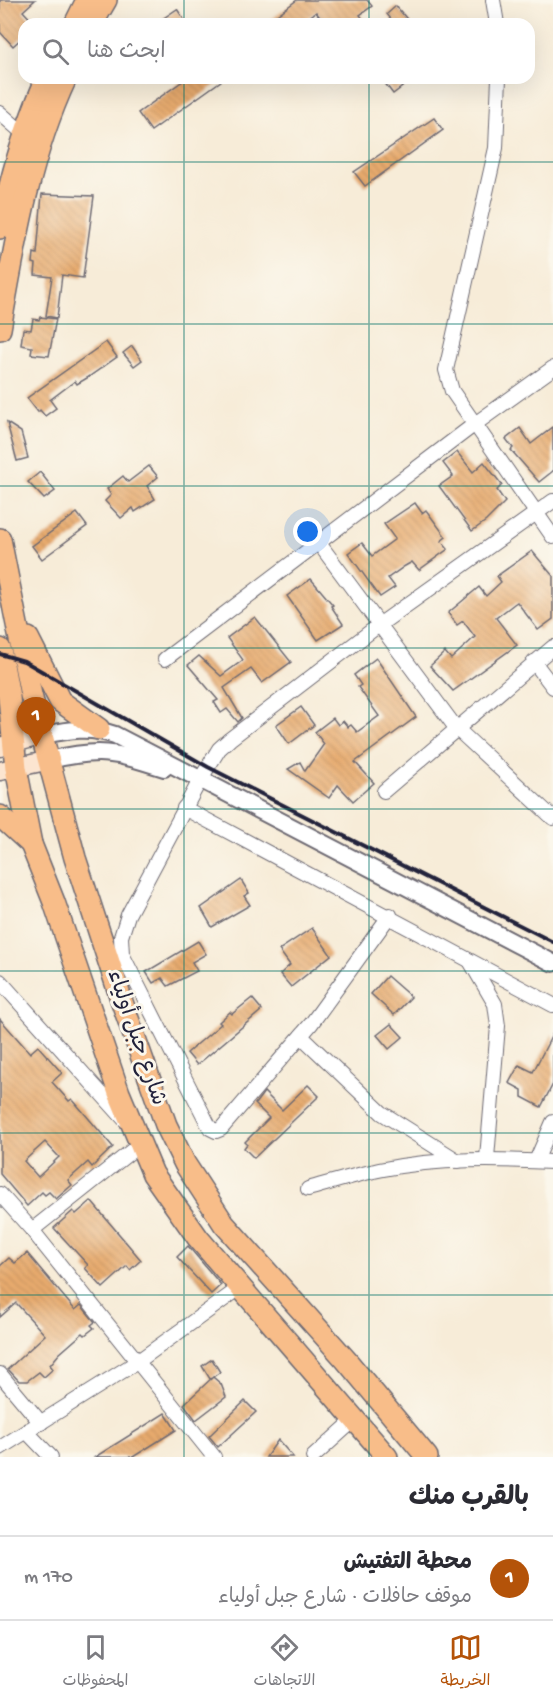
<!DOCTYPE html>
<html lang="ar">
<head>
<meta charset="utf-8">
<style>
  :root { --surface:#fff; --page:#f7f7f7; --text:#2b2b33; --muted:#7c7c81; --line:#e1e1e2; --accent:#b45309 }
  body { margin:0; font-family:"Gochi Hand","Playpen Sans Arabic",sans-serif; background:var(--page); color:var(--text); direction:rtl }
  .you { position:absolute; left:308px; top:532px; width:21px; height:21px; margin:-15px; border:4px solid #fff; border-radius:50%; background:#1a73e8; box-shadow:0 0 0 9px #1a73e833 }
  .badge { display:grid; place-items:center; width:39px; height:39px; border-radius:50%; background:var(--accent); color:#fff; font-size:20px; font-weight:700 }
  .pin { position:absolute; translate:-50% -50px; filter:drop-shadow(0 2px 3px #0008) }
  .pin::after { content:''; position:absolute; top:32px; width:21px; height:18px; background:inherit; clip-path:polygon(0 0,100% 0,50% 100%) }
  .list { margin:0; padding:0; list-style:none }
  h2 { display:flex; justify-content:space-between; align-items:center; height:78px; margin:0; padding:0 24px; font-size:26px }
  h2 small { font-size:20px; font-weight:400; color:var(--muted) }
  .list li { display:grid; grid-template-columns:39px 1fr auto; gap:18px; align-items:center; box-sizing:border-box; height:84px; padding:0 24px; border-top:2px solid var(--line) }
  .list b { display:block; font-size:22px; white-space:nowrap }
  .list p { margin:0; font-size:20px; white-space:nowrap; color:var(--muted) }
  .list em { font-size:20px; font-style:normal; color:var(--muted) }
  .icon { flex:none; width:33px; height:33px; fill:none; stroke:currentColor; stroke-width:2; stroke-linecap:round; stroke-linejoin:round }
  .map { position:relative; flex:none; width:553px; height:1457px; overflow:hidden; direction:ltr }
  .search { position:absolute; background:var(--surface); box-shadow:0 6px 24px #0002; left:18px; right:18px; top:18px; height:66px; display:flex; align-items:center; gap:15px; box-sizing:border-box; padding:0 21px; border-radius:18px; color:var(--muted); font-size:22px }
  .sheet { height:162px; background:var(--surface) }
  nav { display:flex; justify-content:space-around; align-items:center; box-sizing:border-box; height:84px; border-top:2px solid var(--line); background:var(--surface); font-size:16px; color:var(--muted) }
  nav a { display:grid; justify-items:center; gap:3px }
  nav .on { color:var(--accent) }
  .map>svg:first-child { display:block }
  .building { fill:url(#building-back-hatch); fill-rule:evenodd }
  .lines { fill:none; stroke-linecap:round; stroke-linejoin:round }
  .minor-casing { stroke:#6d6972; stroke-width:16 }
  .tertiary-casing { stroke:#6d6972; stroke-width:20 }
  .secondary-casing { stroke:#6d6972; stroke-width:21 }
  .primary-casing { stroke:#6d6972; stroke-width:24 }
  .minor { stroke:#fff; stroke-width:14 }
  .tertiary { stroke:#fff; stroke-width:16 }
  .secondary { stroke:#fce5d0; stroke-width:18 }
  .primary { stroke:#f8bd89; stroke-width:21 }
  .rail { stroke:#22223b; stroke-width:4 }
  .grid { fill:none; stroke:#0f766e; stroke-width:1.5; stroke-opacity:0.55 }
  .labels { text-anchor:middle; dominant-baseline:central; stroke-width:6; stroke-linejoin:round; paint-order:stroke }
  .street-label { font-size:22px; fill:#22223b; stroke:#fbf7ec }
</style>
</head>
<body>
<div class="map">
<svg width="553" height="1457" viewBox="0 0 553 1457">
  <defs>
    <pattern id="building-back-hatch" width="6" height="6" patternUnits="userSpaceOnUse" patternTransform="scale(1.5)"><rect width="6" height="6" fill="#e7aa6d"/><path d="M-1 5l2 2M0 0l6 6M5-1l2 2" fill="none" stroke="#c6925f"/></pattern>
  </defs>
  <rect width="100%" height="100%" fill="#fbf7ec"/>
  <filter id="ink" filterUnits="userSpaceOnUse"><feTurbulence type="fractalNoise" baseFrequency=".0167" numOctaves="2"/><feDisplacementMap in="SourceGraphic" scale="12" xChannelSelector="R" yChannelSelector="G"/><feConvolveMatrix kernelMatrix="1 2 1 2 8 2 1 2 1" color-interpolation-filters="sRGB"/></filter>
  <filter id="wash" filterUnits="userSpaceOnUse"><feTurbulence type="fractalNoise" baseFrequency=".008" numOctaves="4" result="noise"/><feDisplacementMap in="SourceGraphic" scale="24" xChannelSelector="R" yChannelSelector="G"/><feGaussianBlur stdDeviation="1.35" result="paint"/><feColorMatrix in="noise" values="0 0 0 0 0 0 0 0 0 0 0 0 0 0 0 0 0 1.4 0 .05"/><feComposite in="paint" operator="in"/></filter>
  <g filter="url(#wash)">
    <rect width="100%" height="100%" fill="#f7ecd8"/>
    <g id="blocks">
      <g class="building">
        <path d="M 0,0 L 35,0 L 23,11 L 35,24 L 24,24 L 24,36 L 13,46 L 0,32 Z"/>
        <path d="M 297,0 L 367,0 L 372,6 L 360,15 L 367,24 L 325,24 L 316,12 L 300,24 L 265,24 Z"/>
        <path d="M 396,6 L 411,24 L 395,24 L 387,14 Z"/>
        <path d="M 177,9 L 187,24 L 155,24 Z"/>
        <path d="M 187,78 L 225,78 L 151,131 L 138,113 Z"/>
        <path d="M 381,78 L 414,78 L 393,94 Z"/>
        <path d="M 434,118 L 443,130 L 365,186 L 354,172 Z"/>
        <path d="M 42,194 L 94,196 L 83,278 L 62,275 L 57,318 L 46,316 L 52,277 L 35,275 L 36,264 L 33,263 L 34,253 L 37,254 Z"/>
        <path d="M 40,317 L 56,319 L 49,356 L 31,354 L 32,347 L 21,345 L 23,329 L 31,330 L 33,319 L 39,320 Z"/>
        <path d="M 106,342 L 117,357 L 87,378 L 77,384 L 75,381 L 50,400 L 56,408 L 45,416 L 40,410 L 38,412 L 27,398 Z"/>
        <path d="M 132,346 L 142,360 L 134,366 L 123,353 Z"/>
        <path d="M 7,423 L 21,432 L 28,458 L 17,461 Z"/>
        <path d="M 553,427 L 553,471 L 539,482 L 511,450 L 513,448 L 506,439 L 520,428 L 531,444 Z"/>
        <path d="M 457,452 L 473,472 L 484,462 L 502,485 L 497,490 L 505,502 L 486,521 L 472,531 L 439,486 L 453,476 L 443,463 Z"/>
        <path d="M 149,466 L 158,477 L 147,486 L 155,499 L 135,512 L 133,508 L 121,518 L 105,501 L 111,495 L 107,489 L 123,476 L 128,482 Z"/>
        <path d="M 40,472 L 55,491 L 44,499 L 28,482 Z"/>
        <path d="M 415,503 L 422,513 L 426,510 L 446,537 L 441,541 L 448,549 L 419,570 L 412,562 L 405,566 L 388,578 L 395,587 L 380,597 L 348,553 L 362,543 L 372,556 L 395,539 L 384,524 Z"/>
        <path d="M 77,513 L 87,526 L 42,559 L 32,546 Z"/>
        <path d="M 532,551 L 553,576 L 553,619 L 538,630 L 517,602 L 514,604 L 496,618 L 517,645 L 453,691 L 430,666 L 445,652 L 451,659 L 475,637 L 463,621 L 457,625 L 448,613 L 479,587 L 486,596 L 501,582 L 497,576 Z"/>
        <path d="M 311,579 L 333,605 L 331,606 L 343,624 L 318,640 L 287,596 Z"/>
        <path d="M 255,617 L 291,662 L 262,683 L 251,669 L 224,688 L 242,718 L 238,722 L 227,709 L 221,713 L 214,702 L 218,700 L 188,665 L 199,656 L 221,676 L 243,660 L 227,638 Z"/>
        <path d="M 376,658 L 416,717 L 355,762 L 374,783 L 353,801 L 338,785 L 329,798 L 288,769 L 300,762 L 305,771 L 324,744 L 315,732 L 333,718 L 338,725 L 343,721 L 348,727 L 351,725 L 357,732 L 379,716 L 358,687 L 361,685 L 354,675 Z"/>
        <path d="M 301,707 L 314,725 L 289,744 L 276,725 Z"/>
        <path d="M 241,880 L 249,893 L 244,896 L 250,905 L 212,927 L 201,908 Z"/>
        <path d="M 312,928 L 331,955 L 291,987 L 280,974 L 290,965 L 279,950 Z"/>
        <path d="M 198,941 L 206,954 L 192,962 L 197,971 L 168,986 L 162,978 L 153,983 L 146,972 Z"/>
        <path d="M 387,976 L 411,997 L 394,1015 L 371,994 Z"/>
        <path d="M 252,998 L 262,1010 L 197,1065 L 187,1053 L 221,1024 L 219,1022 L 230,1012 L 232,1014 Z"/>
        <path d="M 0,1019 L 30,1053 L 38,1046 L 62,1073 L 52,1082 L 69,1101 L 72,1099 L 113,1147 L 92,1167 L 88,1162 L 68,1180 L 72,1185 L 56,1199 L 49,1192 L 45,1195 L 42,1192 L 27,1206 L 0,1174 ZM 45,1142 L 59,1157 L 38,1177 L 24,1161 Z"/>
        <path d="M 391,1024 L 403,1037 L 389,1049 L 377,1035 Z"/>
        <path d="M 553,1033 L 553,1084 L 541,1107 L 522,1097 L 522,1090 L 509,1083 L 519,1065 L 533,1072 Z"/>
        <path d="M 308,1085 L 319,1096 L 254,1158 L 244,1148 L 247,1144 L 245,1142 L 269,1118 L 255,1104 L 264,1092 L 282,1110 Z"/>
        <path d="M 91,1201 L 141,1260 L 130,1270 L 127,1266 L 103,1288 L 85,1268 L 88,1265 L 54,1228 L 73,1211 L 76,1214 Z"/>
        <path d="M 188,1246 L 221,1285 L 211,1294 L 177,1257 Z"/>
        <path d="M 27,1253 L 75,1310 L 81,1305 L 95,1322 L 91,1325 L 94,1328 L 85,1335 L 83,1333 L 59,1354 L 50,1365 L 53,1369 L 44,1377 L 39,1372 L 27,1381 L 19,1381 L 8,1369 L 45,1335 L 16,1303 L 0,1317 L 0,1266 L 9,1258 L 15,1263 Z"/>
        <path d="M 212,1359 L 220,1372 L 213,1377 L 221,1384 L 226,1397 L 196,1420 L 184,1404 L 213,1377 L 210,1379 L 202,1366 Z"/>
        <path d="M 245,1401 L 256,1412 L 218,1447 L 209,1436 Z"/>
        <path d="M 165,1413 L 176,1430 L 133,1457 L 95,1457 Z"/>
        <path d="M 278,1440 L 293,1457 L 266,1457 Z"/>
      </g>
    </g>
  </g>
  <g filter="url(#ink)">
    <use href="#blocks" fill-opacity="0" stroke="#6d6972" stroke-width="1.5"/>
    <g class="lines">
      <defs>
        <g id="minor">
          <path d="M 493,0 L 497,24"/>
          <path d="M 499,78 L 496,148 L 446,370 L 452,391 L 553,537"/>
          <path d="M 0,113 L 24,134"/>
          <path d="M 318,542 L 456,728 L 553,818"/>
          <path d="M 165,659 L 475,424 L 553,368"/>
          <path d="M 534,662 L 553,687"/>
          <path d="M 384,791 L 553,647"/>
          <path d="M 184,808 L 553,1005"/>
          <path d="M 390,915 L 311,1024 L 221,1129 L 216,1131 L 210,1128 L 122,954 L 121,937 L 128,915 L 200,780 L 219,749 L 230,739 L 379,625 L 553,501"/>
          <path d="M 470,961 L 495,1004 L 498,1026 L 487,1158"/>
          <path d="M 0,981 L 125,1120"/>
          <path d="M 301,1036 L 382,1113 L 458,1161"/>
          <path d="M 536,1161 L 553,1122"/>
          <path d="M 308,1189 C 333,1182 358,1174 384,1169 C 440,1158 496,1159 553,1162"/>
          <path d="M 0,1194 L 32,1230 L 214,1457"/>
          <path d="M 32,1230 L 139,1145"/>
          <path d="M 0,1374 L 41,1423"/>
          <path d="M 27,1432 L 51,1457"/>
          <path d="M 0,1448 L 137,1362 L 241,1287"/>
          <path d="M 313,1457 L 354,1420"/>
        </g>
        <g id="tertiary">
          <path d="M 43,735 C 69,730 90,726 115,735 L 553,963"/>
          <path d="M 50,760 C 101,748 114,752 164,768"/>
        </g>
        <g id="secondary">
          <path d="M 0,747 L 43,735"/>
          <path d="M 0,771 L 50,760"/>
        </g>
        <g id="primary">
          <path d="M 75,24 L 87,0"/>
          <path d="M 92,24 L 106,0"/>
          <path d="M 0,228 C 11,176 25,127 47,78"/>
          <path d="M 0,329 C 15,243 29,157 66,78"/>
          <path d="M 0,539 L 31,695 L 75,858 L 122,1002 L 166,1125 L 185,1164 L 224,1224 L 346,1360 L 427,1457"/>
          <path d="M 28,638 L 60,701 L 99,729"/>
          <path d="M 0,649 L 9,697 L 16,768 L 31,844 L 54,902 L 119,1093 L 153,1174 L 198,1238 L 387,1457"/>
          <path d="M 0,816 L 31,844"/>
        </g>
      </defs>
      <use href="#minor" class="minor-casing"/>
      <use href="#tertiary" class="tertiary-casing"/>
      <use href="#secondary" class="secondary-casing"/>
      <use href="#primary" class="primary-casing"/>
      <use href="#minor" class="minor"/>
      <use href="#tertiary" class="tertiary"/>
      <use href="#secondary" class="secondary"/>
      <use href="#primary" class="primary"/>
      <path class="rail" d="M 0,654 L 24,661 L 208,767 L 553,942"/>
    </g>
  </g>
  <path class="grid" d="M 184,0 L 184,24M 369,0 L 369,24M 184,78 L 184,1457M 369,78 L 369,1457M 0,162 L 553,162M 0,324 L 553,324M 0,486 L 553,486M 0,648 L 553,648M 0,809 L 553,809M 0,971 L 553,971M 0,1133 L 553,1133M 0,1295 L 553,1295"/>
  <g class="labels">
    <g class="street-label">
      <text transform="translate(135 1038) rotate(71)">شارع جبل أولياء</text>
    </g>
  </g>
</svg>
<div class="you"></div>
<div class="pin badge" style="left:36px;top:747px">1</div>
<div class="search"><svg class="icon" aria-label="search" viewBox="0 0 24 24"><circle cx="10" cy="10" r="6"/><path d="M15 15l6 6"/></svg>ابحث هنا</div>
</div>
<section class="sheet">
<h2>بالقرب منك<small></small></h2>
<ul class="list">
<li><span class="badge">1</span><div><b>محطة التفتيش</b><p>موقف حافلات · شارع جبل أولياء</p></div><em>170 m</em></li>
</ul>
</section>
<nav>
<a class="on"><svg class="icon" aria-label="map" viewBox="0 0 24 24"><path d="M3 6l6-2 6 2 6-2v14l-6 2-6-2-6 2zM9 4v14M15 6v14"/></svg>الخريطة</a>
<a><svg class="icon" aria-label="directions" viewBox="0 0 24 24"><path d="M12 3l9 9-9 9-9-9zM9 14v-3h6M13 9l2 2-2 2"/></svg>الاتجاهات</a>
<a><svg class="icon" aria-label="saved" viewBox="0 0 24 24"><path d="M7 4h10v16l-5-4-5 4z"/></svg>المحفوظات</a>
</nav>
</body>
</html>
